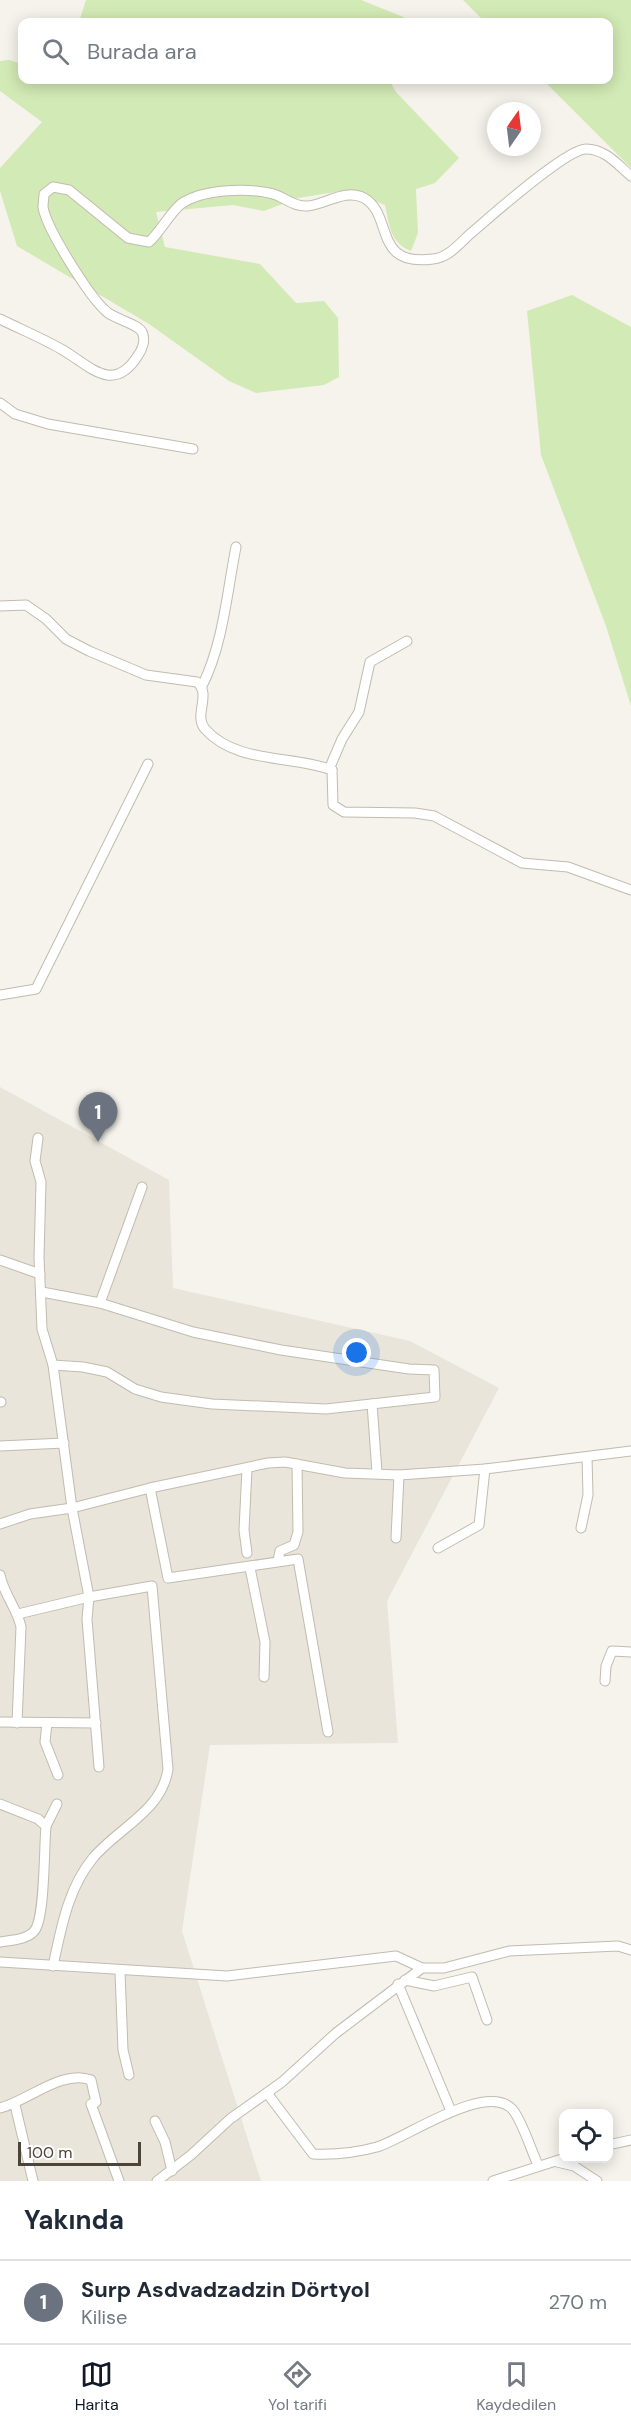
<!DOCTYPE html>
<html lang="tr">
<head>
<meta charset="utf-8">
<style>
  :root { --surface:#fff; --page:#f2f2f3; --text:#1f2937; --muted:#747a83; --line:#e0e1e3; --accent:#111827 }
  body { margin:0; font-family:"DM Sans",sans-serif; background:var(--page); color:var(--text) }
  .controls { position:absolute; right:18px; bottom:18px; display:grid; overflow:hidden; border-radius:12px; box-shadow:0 3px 15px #0003 }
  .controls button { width:54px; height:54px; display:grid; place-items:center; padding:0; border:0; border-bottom:2px solid var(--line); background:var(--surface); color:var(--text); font:30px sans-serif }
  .compass { position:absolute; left:487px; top:102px; width:54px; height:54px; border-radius:50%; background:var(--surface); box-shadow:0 3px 15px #0003; rotate:14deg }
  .scale { position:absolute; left:18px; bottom:15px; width:123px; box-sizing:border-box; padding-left:6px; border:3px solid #4b4439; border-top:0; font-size:16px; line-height:21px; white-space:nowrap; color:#4b4439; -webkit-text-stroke:4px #fff; paint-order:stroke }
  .you { position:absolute; left:357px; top:1353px; width:21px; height:21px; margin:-15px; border:4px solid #fff; border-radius:50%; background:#1a73e8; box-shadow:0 0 0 9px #1a73e833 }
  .badge { display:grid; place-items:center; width:39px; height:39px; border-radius:50%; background:var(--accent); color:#fff; font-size:20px; font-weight:700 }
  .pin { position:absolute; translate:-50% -50px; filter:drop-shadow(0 2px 3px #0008) }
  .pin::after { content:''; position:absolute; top:32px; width:21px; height:18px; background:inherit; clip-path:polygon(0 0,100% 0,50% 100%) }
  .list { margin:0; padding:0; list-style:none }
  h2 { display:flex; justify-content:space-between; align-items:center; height:78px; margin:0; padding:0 24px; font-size:26px }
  h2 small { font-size:20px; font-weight:400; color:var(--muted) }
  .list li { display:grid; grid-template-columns:39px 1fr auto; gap:18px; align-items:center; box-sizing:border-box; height:84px; padding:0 24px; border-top:2px solid var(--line) }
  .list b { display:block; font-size:22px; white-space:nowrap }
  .list p { margin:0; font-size:20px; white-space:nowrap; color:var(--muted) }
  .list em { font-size:20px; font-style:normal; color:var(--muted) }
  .icon { flex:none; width:33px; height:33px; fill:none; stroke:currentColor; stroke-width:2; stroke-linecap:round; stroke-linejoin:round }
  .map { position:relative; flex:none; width:631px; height:2181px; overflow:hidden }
  .search { position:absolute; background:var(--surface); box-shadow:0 3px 15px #0003; left:18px; right:18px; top:18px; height:66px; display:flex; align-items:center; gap:15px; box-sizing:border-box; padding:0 21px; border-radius:12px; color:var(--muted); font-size:22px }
  .sheet { height:162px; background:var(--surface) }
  nav { display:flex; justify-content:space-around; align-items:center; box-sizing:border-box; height:84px; border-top:2px solid var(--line); background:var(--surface); font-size:16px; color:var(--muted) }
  nav a { display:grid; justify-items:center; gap:3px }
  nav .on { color:var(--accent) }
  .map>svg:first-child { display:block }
  .residential { fill:#eae5da }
  .green { fill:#d2eab5 }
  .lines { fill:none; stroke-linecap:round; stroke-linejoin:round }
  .minor-casing { stroke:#c2bbae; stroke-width:11 }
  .minor { stroke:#fff; stroke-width:9 }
</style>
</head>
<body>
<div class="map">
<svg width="631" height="2181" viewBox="0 0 631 2181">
  <rect width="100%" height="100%" fill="#f6f3ec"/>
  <path class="residential" d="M 0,1087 L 169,1180 L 173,1288 L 410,1341 L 499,1388 L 387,1601 L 398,1743 L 210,1745 L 182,1931 L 261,2181 L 0,2181 Z"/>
  <g class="green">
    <path d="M 86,0 L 361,0 L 416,22 L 79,22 Z"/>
    <path d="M 463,0 L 631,0 L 631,168 L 543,80 L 608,80 L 608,22 L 485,22 Z"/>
    <path d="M 9,60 L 22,64 L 22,80 L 389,80 L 396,92 L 459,158 L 435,183 L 416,189 L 418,233 L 411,251 C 390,243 389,224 385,205 L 348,190 L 298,198 L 264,211 L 233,205 L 156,212 L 165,247 L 260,264 L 296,303 L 324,301 L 338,318 L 339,377 L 324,385 L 256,393 L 229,381 L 149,324 L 17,246 L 0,191 L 0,168 L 42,122 L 0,91 L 0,61 Z"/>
    <path d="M 572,295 L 631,327 L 631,706 L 606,626 L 541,455 L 527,311 Z"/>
  </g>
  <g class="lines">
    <defs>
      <g id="minor">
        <path d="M 0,319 C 20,329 42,338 61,349 C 88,364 112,395 137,357 C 142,350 146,340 142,332 C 138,324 115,319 107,312 C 90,298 46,228 43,207 C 43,203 44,198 44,194 L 53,187 L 69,190 L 128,238 L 149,242 C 161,231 169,214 181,204 C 202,189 246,188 269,193 C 283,195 292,207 307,206 C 325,205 345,188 364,198 C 394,215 372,267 433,259 C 448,258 459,244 470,234 C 489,218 566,149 586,149 C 605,149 617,164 631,176"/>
        <path d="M 0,403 L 15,414 L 48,424 L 193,449"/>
        <path d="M 0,606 L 26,605 L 46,619 L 66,639 L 89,651 L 146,675 L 197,682 C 212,695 193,715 205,729 C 236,764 292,755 332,770 L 333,805 L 344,812 L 415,813 L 434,816 L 522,863 L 568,867 L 631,890"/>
        <path d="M 202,686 C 223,645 227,592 236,547"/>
        <path d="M 332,770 L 330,767 L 342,739 L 359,712 L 370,662 L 407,641"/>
        <path d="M 0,995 L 36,989 L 148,764"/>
        <path d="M 38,1138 L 35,1161 L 41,1182 L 39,1257 L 42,1329 L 53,1365 L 72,1508 L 89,1597 L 87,1619 L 99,1767"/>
        <path d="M 0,1260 L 40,1274"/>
        <path d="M 42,1292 L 100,1303 L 193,1332 L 281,1350 L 409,1369 L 434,1370 L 435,1397 L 326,1409 L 212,1404 L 161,1397 L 135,1389 L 107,1372 L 83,1367 L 53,1365"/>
        <path d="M 100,1303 L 142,1187"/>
        <path d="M 0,1402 L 1,1402"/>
        <path d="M 372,1404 L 377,1472"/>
        <path d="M 0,1446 L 64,1443"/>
        <path d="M 247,1469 L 244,1530 L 247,1553"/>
        <path d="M 150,1488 L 168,1578 L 298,1559 L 328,1732"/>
        <path d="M 0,1524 L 30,1514 L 72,1508 L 150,1488 L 268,1463 L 285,1462 L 345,1473 L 399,1475 L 485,1469 L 631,1451"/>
        <path d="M 581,1528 L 588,1495 L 587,1457"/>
        <path d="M 396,1538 L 399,1475"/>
        <path d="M 438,1548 L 479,1525 L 485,1469"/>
        <path d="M 278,1561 L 280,1551 L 294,1545 L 298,1532 L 297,1464"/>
        <path d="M 250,1568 L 265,1642 L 264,1677"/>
        <path d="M 0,1575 C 4,1595 17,1608 21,1627 L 17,1723"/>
        <path d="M 18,1614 L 89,1597 L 152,1586 L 168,1769 C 162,1811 118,1828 93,1858 C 68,1888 61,1929 53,1966"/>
        <path d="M 605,1681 L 606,1666 L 612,1651 L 631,1652"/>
        <path d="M 0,1722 L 96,1723"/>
        <path d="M 47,1723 L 45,1742 L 58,1775"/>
        <path d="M 0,1804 L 38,1819 L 46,1826 C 44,1846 45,1916 35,1930 C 28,1940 11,1940 0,1942"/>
        <path d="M 46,1826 L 57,1804"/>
        <path d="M 0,1962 L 227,1976 L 396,1956 L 422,1968"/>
        <path d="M 120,1972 L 123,2050 L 129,2075"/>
        <path d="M 405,1980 L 434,1986 L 472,1977 L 487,2020"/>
        <path d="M 398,1984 L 451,2111"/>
        <path d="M 267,2093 L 313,2154 C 336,2155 355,2153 377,2147 C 406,2138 488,2080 513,2110 C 523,2123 531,2150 538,2165"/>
        <path d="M 15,2105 L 33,2181"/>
        <path d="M 0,2108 C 28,2101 62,2069 91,2080 L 96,2102 L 91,2104 L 119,2181"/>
        <path d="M 155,2121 L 165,2142 L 172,2171"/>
        <path d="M 608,2145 L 631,2140"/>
        <path d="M 557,2162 L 574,2166 L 597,2181"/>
        <path d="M 157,2181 L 191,2155 L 230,2119 L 282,2082 L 336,2033 L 422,1968 L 444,1968 L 509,1951 L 618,1946 L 631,1950"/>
        <path d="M 493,2181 L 565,2158"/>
      </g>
    </defs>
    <use href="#minor" class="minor-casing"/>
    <use href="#minor" class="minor"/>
  </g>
</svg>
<div class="controls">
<button><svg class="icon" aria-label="locate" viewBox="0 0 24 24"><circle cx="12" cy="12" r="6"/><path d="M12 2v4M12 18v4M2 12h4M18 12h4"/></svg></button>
</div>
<svg class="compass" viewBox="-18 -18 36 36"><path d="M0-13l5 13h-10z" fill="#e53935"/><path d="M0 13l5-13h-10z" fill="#747a83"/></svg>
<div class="scale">100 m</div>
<div class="you"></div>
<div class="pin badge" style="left:98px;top:1142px;background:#6b7280">1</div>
<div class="search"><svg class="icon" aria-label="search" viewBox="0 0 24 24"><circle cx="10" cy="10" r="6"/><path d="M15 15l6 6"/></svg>Burada ara</div>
</div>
<section class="sheet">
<h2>Yakında<small></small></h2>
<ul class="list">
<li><span class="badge" style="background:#6b7280">1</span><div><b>Surp Asdvadzadzin Dörtyol</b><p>Kilise</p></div><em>270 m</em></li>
</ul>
</section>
<nav>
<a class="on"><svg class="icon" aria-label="map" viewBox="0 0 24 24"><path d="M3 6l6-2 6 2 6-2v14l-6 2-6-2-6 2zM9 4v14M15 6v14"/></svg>Harita</a>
<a><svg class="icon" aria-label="directions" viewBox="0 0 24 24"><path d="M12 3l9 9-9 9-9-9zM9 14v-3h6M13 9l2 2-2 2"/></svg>Yol tarifi</a>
<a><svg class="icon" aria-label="saved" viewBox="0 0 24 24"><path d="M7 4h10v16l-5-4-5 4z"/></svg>Kaydedilen</a>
</nav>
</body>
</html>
